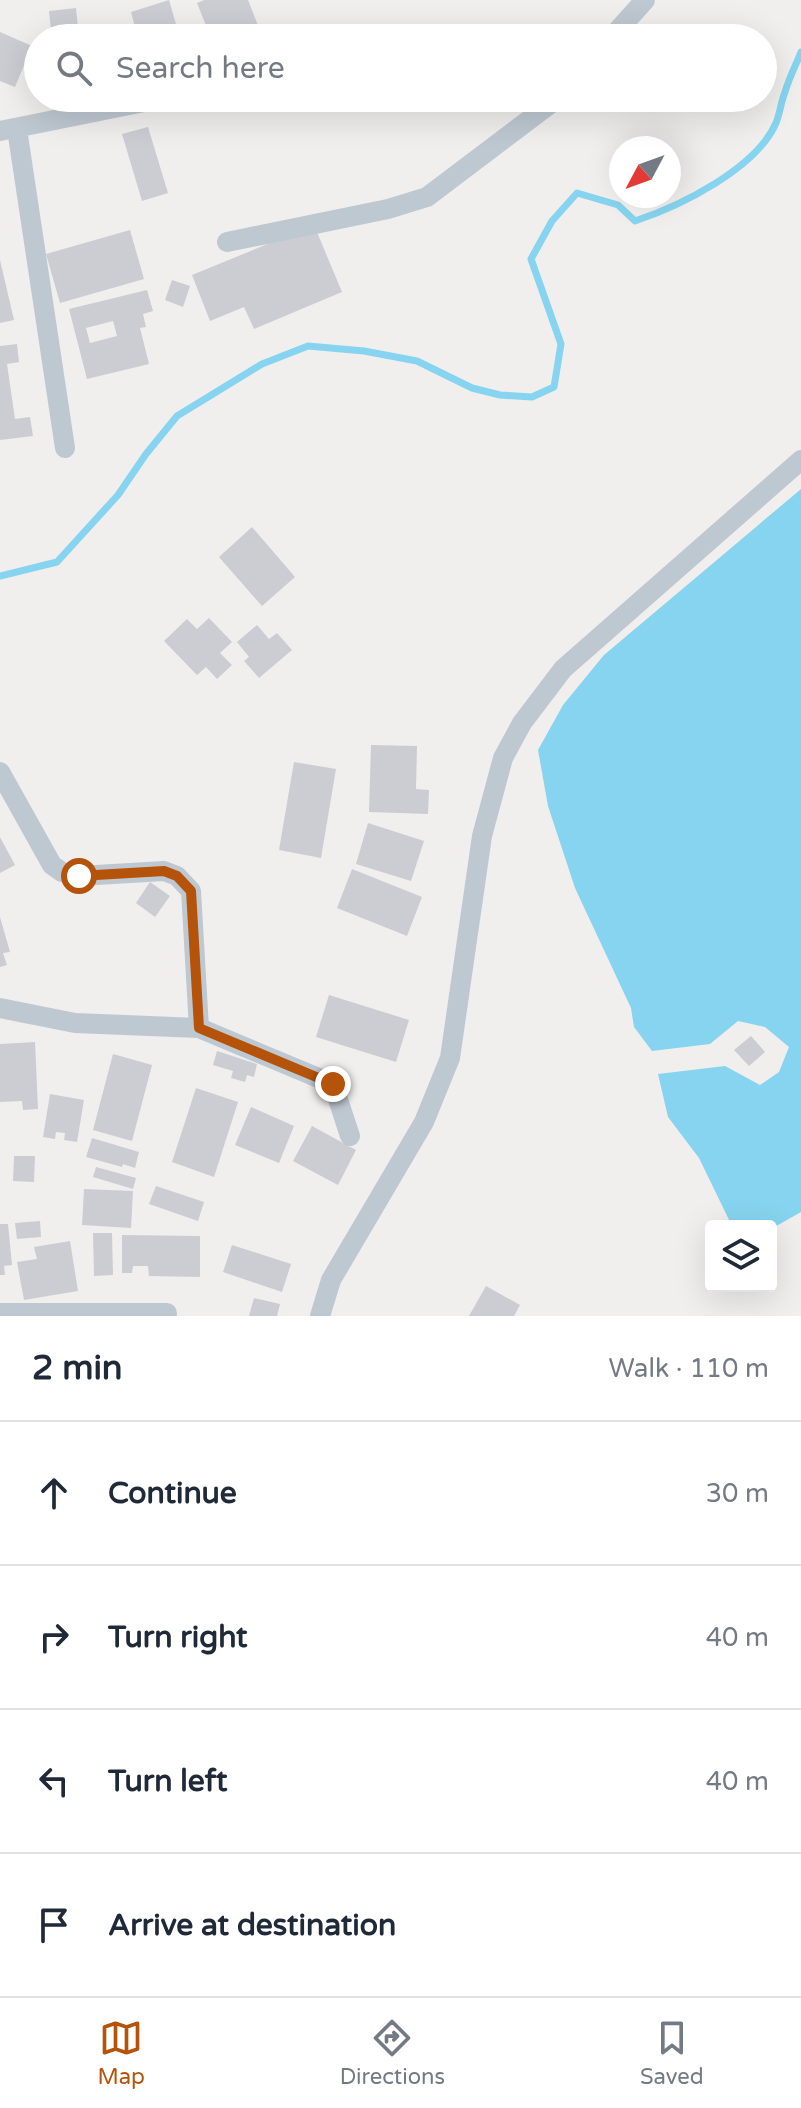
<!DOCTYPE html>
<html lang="en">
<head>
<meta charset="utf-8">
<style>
  :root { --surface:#fff; --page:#f2f2f3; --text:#1f2937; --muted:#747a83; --line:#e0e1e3; --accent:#b45309 }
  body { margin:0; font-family:"Varela Round",sans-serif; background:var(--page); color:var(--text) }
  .controls { position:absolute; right:24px; bottom:24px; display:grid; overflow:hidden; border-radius:8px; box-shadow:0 8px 32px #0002 }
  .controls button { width:72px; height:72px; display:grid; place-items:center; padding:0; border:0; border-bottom:2px solid var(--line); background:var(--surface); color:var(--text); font:40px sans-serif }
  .compass { position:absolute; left:609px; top:136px; width:72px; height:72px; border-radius:50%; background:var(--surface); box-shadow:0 8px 32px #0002; rotate:229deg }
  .stop { position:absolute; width:24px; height:24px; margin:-18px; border:6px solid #b45309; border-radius:50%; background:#fff }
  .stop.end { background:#b45309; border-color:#fff; box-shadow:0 2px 8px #0008 }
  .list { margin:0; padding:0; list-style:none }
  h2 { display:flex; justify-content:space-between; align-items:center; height:104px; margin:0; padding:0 32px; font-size:34px }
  h2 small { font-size:26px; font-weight:400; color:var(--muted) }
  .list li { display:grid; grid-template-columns:52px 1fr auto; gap:24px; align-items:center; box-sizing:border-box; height:144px; padding:0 32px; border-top:2px solid var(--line) }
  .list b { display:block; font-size:30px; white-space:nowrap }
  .list em { font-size:26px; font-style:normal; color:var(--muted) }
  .icon { flex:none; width:44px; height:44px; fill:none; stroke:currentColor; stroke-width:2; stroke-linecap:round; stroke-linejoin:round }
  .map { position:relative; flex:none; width:801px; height:1316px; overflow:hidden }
  .search { position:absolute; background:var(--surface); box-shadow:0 8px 32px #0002; left:24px; right:24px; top:24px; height:88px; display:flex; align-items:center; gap:20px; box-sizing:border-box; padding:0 28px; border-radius:44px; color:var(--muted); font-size:30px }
  .sheet { height:680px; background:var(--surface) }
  nav { display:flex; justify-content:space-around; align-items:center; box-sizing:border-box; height:112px; border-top:2px solid var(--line); background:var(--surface); font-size:22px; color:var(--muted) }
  nav a { display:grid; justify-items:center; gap:4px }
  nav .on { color:var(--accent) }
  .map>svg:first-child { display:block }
  .water { fill:#86d4ef }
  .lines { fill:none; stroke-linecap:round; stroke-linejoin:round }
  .stream { stroke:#86d4ef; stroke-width:7 }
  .building { fill:#cbcdd3; fill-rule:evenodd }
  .street { stroke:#bec8d1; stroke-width:20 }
  .route { stroke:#b45309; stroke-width:10 }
</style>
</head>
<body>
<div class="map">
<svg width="801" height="1316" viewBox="0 0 801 1316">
  <rect width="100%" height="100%" fill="#f1eeee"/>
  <path class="water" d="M 801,489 L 801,1212 L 771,1229 L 771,1226 L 732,1226 L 699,1158 L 668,1117 L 658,1074 L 725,1066 L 760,1085 L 779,1072 L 789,1047 L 765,1027 L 738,1021 L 710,1044 L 652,1051 L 634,1027 L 631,1008 L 575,888 L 548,806 L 538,750 L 563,705 L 604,655 Z"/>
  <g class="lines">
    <path class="stream" d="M 0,576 L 57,562 L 118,495 L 146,454 L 177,416 L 262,364 L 308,346 L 364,351 L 417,361 L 472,388 L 500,395 L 532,397 L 554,387 L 561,344 L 531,259 L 552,221 L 577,193 L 618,205 L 635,221 C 680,206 756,169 776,123 C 780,113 781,102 785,92 C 789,78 796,65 801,52"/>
  </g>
  <g class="building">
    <path d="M 169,0 L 180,38 L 138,38 L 131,12 Z"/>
    <path d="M 204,0 L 248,0 L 263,38 L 211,38 L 197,3 Z"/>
    <path d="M 76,8 L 78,28 L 51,30 L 49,11 Z"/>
    <path d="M 116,27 L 124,38 L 107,38 L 105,35 Z"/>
    <path d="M 0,32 L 32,46 L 15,87 L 0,81 Z"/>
    <path d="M 148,127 L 168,193 L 142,201 L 122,134 Z"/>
    <path d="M 314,225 L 342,292 L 254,329 L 244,307 L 210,321 L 192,275 Z"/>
    <path d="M 130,230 L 144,279 L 60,303 L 46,254 Z"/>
    <path d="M 0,260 L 14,320 L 0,323 Z"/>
    <path d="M 172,280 L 190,286 L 183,307 L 165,300 Z"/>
    <path d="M 147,290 L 153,311 L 143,314 L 146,327 L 140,328 L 149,364 L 87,379 L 69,309 ZM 113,321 L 117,336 L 90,343 L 86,328 Z"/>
    <path d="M 17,344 L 19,362 L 7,364 L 15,419 L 30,417 L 33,436 L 0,440 L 0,346 Z"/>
    <path d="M 252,527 L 295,577 L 262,606 L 219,557 Z"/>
    <path d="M 209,618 L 232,642 L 220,653 L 232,665 L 217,679 L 206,667 L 197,675 L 164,641 L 187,619 L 197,629 Z"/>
    <path d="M 257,625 L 269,639 L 277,633 L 292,650 L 259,678 L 244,661 L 249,657 L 237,642 Z"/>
    <path d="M 371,745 L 417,746 L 416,789 L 429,790 L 428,814 L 369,812 Z"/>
    <path d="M 294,762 L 336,769 L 321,858 L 279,850 Z"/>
    <path d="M 368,823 L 424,841 L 411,881 L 356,864 Z"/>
    <path d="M 0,837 L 15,865 L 0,873 Z"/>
    <path d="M 352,869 L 422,897 L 407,936 L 337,908 Z"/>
    <path d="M 150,882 L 170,896 L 155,917 L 136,903 Z"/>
    <path d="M 0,917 L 10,952 L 3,953 L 7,965 L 0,967 Z"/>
    <path d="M 329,995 L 409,1020 L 396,1062 L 316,1037 Z"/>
    <path d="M 751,1036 L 765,1052 L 749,1066 L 734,1050 Z"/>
    <path d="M 35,1042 L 38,1109 L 23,1110 L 22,1101 L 0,1102 L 0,1044 Z"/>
    <path d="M 217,1051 L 257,1064 L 254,1077 L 247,1075 L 245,1082 L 231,1078 L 233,1071 L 213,1065 Z"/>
    <path d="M 113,1054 L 152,1065 L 132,1141 L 93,1130 Z"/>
    <path d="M 196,1088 L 238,1102 L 214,1177 L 172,1162 Z"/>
    <path d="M 50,1094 L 84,1100 L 77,1142 L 64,1140 L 65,1133 L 56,1132 L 55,1139 L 43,1137 Z"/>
    <path d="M 251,1107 L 294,1126 L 279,1163 L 235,1145 Z"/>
    <path d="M 312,1126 L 356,1150 L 338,1185 L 293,1161 Z"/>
    <path d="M 92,1138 L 139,1152 L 135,1168 L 123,1164 L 122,1167 L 86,1157 Z"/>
    <path d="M 14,1156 L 35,1156 L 34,1182 L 13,1181 Z"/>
    <path d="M 96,1167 L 136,1178 L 133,1189 L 93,1177 Z"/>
    <path d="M 156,1186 L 204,1202 L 198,1221 L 149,1204 Z"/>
    <path d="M 84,1189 L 133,1191 L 131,1228 L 82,1225 Z"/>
    <path d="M 40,1221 L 41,1237 L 17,1239 L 15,1223 Z"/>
    <path d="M 0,1224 L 8,1224 L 12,1265 L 4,1266 L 5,1275 L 0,1275 Z"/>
    <path d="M 93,1233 L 112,1233 L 113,1275 L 94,1276 Z"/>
    <path d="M 122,1235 L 200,1236 L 200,1277 L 149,1276 L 148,1266 L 133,1266 L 132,1273 L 122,1273 Z"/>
    <path d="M 70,1241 L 78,1291 L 24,1300 L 17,1262 L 37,1259 L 34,1247 Z"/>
    <path d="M 232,1245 L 291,1264 L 282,1292 L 223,1272 Z"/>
    <path d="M 486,1286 L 520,1305 L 514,1316 L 469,1316 Z"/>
    <path d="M 254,1298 L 280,1304 L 277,1316 L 249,1316 Z"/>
  </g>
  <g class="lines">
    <g class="street">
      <path d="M 611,38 L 645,0"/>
      <path d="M 17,129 L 65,448"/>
      <path d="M 0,131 L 149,101"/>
      <path d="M 227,242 L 388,209 L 427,197 L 558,98"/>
      <path d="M 0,772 L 52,865 L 62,872 L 79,876 L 164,871 L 177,876 L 191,891 L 199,1028"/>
      <path d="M 0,1008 L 75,1023 L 199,1028 L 333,1084 L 350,1136"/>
      <path d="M 0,1313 L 167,1313"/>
      <path d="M 320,1316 L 331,1280 L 424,1122 L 450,1058 L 482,836 L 503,758 L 522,723 L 563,669 L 801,460"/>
    </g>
  </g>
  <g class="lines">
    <path class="route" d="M 79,876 L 164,871 L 177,876 L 191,891 L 199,1028 L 333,1084"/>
  </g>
</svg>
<div class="controls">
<button><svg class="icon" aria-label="layers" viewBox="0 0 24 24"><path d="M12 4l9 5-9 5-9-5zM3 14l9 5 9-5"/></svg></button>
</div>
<svg class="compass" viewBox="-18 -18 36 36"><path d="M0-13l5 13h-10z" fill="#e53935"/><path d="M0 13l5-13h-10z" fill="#747a83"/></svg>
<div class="stop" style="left:79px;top:876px"></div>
<div class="stop end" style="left:333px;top:1084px"></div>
<div class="search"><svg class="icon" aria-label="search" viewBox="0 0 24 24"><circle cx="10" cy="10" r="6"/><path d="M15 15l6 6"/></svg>Search here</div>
</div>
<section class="sheet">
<h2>2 min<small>Walk · 110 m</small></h2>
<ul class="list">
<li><svg class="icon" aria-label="ahead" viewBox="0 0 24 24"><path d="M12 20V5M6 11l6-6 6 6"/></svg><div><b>Continue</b></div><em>30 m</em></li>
<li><svg class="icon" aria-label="right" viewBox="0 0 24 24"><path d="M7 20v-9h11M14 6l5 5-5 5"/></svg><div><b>Turn right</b></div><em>40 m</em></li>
<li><svg class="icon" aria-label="left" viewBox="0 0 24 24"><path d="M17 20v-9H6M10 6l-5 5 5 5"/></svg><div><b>Turn left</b></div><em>40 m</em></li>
<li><svg class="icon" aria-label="arrive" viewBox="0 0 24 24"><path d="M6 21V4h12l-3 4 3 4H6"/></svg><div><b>Arrive at destination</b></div></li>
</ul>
</section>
<nav>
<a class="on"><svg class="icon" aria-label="map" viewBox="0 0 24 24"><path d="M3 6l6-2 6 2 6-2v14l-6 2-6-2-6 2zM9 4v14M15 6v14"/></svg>Map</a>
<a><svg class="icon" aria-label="directions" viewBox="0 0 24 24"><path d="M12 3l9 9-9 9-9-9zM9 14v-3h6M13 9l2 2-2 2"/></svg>Directions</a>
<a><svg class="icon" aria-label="saved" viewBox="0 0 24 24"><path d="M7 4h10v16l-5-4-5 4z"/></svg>Saved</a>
</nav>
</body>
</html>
